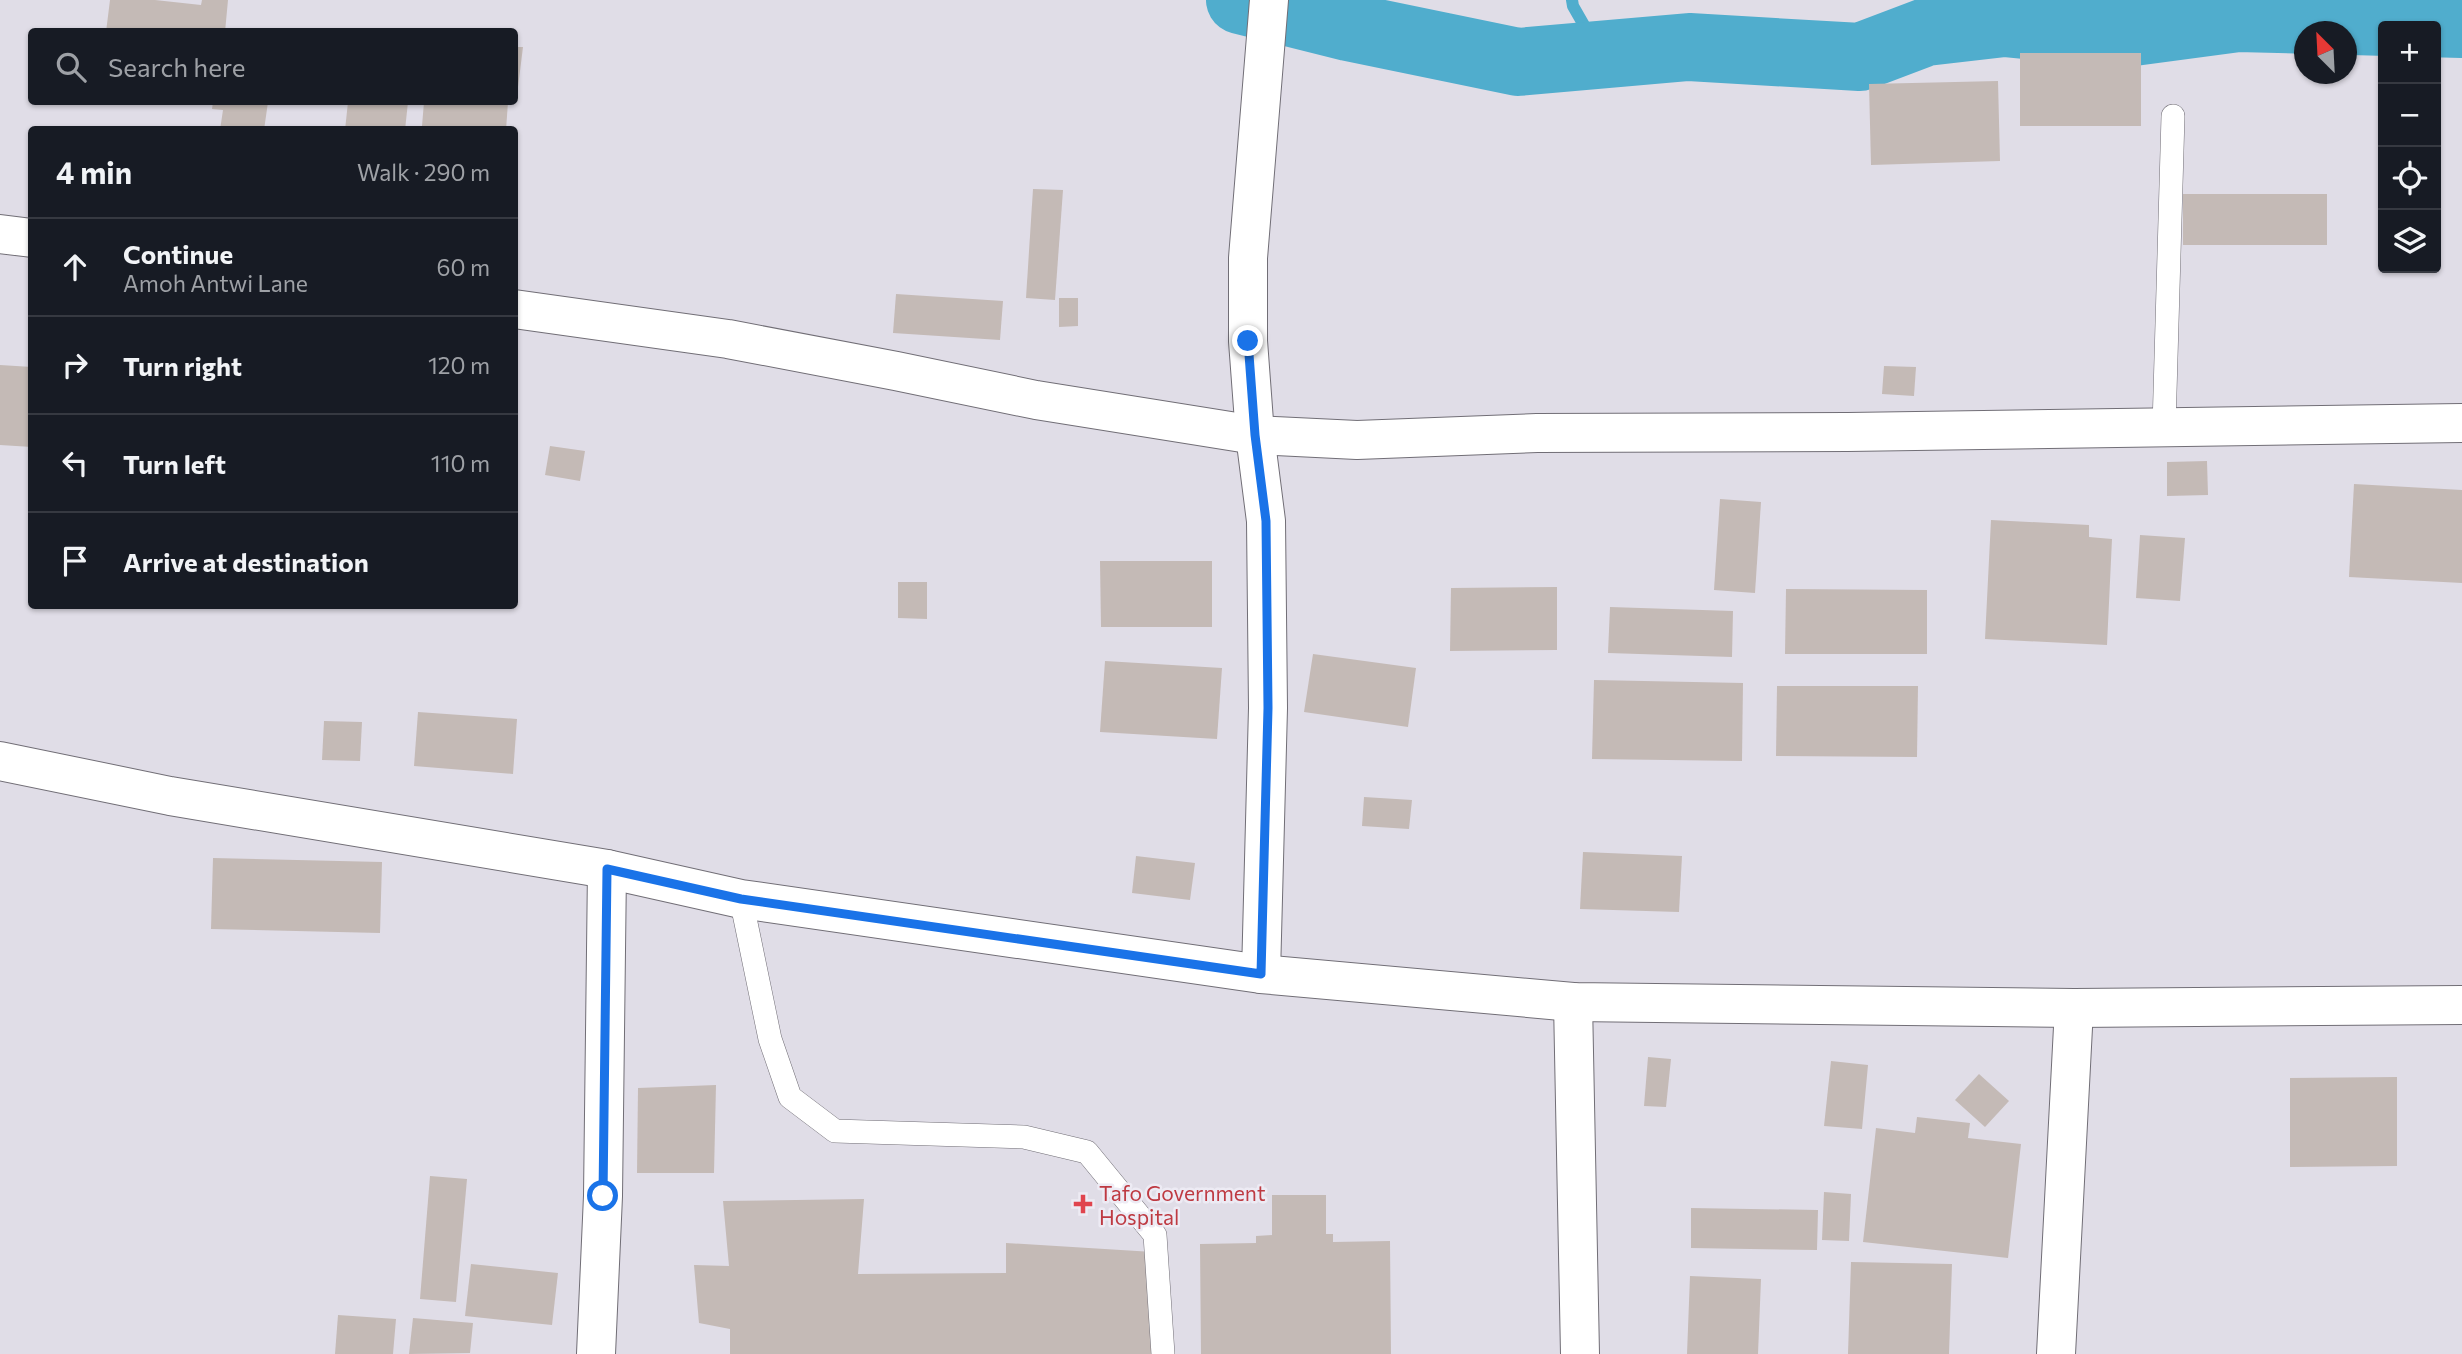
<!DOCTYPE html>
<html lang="en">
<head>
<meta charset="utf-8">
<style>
  :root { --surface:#171b24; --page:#20242c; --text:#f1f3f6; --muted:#9ea1a6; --line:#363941 }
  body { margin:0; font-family:Commissioner,sans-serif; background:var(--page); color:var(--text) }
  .controls { position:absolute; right:21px; top:21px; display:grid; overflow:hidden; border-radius:7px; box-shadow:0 2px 5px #0004 }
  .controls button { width:63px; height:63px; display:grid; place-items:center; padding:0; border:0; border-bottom:2px solid var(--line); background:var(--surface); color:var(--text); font:35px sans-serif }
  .compass { position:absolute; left:2294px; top:21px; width:63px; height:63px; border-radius:50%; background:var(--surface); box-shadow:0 2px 5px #0004; rotate:336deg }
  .stop { position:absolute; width:21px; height:21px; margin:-16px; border:5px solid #1a73e8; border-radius:50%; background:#fff }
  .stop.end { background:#1a73e8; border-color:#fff; box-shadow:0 2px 7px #0008 }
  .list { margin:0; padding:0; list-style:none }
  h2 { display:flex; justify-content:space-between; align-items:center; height:91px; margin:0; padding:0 28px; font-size:30px }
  h2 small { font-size:23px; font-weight:400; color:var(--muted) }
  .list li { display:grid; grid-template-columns:46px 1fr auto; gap:21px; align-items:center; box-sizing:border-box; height:98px; padding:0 28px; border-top:2px solid var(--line) }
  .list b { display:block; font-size:26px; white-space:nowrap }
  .list p { margin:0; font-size:23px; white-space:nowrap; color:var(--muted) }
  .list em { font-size:23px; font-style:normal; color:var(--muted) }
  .icon { flex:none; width:38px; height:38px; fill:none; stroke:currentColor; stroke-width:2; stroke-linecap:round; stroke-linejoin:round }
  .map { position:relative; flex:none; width:2462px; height:1354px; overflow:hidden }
  .search { position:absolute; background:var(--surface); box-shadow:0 2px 5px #0004; left:28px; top:28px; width:490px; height:77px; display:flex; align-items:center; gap:18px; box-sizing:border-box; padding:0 24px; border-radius:7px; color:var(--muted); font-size:26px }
  .panel { position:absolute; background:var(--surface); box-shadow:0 2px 5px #0004; left:28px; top:126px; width:490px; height:483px; border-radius:7px }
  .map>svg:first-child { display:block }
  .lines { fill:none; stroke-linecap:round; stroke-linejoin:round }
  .stream { stroke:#50adcd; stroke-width:12 }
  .river { stroke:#50adcd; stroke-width:68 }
  .building { fill:#c4bab6 }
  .lane-casing { stroke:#716e76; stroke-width:24 }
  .street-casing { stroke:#716e76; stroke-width:40 }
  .lane { stroke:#fff; stroke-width:23 }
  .street { stroke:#fff; stroke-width:38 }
  .route { stroke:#1a73e8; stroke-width:9 }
  .health-dot { fill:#e0444e; stroke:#edebf4; stroke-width:2.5 }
  .labels { text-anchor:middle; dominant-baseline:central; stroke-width:5; stroke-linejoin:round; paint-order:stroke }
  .health-label { font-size:21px; fill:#be3a42; stroke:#edebf4; text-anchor:start }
</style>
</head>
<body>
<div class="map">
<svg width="2462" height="1354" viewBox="0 0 2462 1354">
  <rect width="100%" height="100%" fill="#e0dde7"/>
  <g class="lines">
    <path class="stream" d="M 1572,0 L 1573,6 L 1601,55"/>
    <path class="river" d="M 1240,0 L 1348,27 L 1518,62 L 1689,47 L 1860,57 L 1926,32 L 2004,23 L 2118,34 L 2238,18 L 2462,24"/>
  </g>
  <g class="building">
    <path d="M 110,0 L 155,0 L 201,5 L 202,0 L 228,0 L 225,32 L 106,32 Z"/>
    <path d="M 514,47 L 523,47 L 518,87 L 514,87 Z"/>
    <rect x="2020" y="53" width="121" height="73"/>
    <path d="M 1998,81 L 2000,161 L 1871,165 L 1869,84 Z"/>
    <path d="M 213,102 L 268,102 L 264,130 L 220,130 L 223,110 L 212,109 Z"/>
    <path d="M 348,102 L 408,102 L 405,130 L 345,130 Z"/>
    <path d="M 424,102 L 508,102 L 506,130 L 461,130 L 422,126 Z"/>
    <path d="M 1033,189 L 1063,190 L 1055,300 L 1026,298 Z"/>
    <rect x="2183" y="194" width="144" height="51"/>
    <path d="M 896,294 L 1003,301 L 1000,340 L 893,333 Z"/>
    <path d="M 1059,298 L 1078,298 L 1078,326 L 1059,327 Z"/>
    <path d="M 0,365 L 32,367 L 32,447 L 0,445 Z"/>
    <path d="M 1884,366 L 1916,367 L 1914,396 L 1882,394 Z"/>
    <path d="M 550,446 L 585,451 L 580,481 L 545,475 Z"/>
    <path d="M 2207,461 L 2208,495 L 2167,496 L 2167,462 Z"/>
    <path d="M 2354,484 L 2462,490 L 2462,583 L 2349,577 Z"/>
    <path d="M 1720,499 L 1761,502 L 1755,593 L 1714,590 Z"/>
    <path d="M 1991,520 L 2089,525 L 2089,537 L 2112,539 L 2107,645 L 1985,639 Z"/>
    <path d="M 2140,535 L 2185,538 L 2180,601 L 2136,598 Z"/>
    <path d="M 1100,561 L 1212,561 L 1212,627 L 1101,627 Z"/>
    <path d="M 898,582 L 927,582 L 927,619 L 898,618 Z"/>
    <path d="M 1557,587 L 1557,650 L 1450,651 L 1451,588 Z"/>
    <path d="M 1786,589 L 1927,590 L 1927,654 L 1785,654 Z"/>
    <path d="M 1610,607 L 1733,611 L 1732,657 L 1608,653 Z"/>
    <path d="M 1313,654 L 1416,668 L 1408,727 L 1304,712 Z"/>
    <path d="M 1105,661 L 1222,668 L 1217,739 L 1100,732 Z"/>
    <path d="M 1594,680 L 1743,683 L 1742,761 L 1592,759 Z"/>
    <path d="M 1777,686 L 1918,686 L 1917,757 L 1776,756 Z"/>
    <path d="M 418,712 L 517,719 L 513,774 L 414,766 Z"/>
    <path d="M 324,721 L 362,722 L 360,761 L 322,760 Z"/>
    <path d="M 1364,797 L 1412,800 L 1409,829 L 1362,826 Z"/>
    <path d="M 1583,852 L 1682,856 L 1679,912 L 1580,909 Z"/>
    <path d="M 1136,856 L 1195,863 L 1190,900 L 1132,893 Z"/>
    <path d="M 213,858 L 382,862 L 380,933 L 211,929 Z"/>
    <path d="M 1648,1057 L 1671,1059 L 1666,1107 L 1644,1106 Z"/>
    <path d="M 1831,1061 L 1868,1065 L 1862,1129 L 1824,1126 Z"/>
    <path d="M 1979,1074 L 2009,1101 L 1985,1127 L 1955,1100 Z"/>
    <path d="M 2397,1077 L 2397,1166 L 2290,1167 L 2290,1078 Z"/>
    <path d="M 716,1085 L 714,1173 L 637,1173 L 638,1088 Z"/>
    <path d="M 1917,1117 L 1970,1123 L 1968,1138 L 2021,1144 L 2008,1258 L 1863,1242 L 1876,1128 L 1915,1133 Z"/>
    <path d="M 430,1176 L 467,1179 L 456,1302 L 420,1299 Z"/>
    <path d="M 1824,1192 L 1851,1194 L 1849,1241 L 1822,1240 Z"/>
    <path d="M 1272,1195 L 1326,1195 L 1326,1234 L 1333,1234 L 1333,1242 L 1390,1241 L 1391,1354 L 1201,1354 L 1200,1244 L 1256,1243 L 1256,1236 L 1272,1235 Z"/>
    <path d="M 864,1199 L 858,1274 L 1006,1273 L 1006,1243 L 1153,1252 L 1156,1354 L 730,1354 L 730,1329 L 699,1323 L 694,1265 L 729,1266 L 723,1201 Z"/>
    <path d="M 1691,1208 L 1818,1210 L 1817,1250 L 1691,1248 Z"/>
    <path d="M 1851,1262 L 1952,1264 L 1949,1354 L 1848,1354 Z"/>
    <path d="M 471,1264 L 558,1273 L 552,1325 L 465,1316 Z"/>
    <path d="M 1690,1276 L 1761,1279 L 1758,1354 L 1687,1354 Z"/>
    <path d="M 338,1315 L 396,1319 L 393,1354 L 335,1354 Z"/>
    <path d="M 413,1318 L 473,1323 L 470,1353 L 409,1354 Z"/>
  </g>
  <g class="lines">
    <defs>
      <g id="lane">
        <path d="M 2164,427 L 2173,116"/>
        <path d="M 741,899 L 770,1039 L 790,1097 L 835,1131 L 1024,1137 L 1087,1152 L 1155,1235 L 1163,1354"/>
      </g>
      <g id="street">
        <path d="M 0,234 L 32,238"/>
        <path d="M 514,309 L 728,339 L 896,371 L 1036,400 L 1255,435 L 1357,440 L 1537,433 L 1848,432 L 2462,423"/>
        <path d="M 0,761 L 170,796 L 607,869 L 741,899 L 1261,974 L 1573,1002 L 2074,1008 L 2462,1005"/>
        <path d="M 1261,974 L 1268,708 L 1266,521 L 1255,435 L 1248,341 L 1248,258 L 1269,0"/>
        <path d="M 1573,1002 L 1580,1354"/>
        <path d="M 596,1354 L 603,1196 L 607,869"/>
        <path d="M 2056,1354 L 2074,1008"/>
      </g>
    </defs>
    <use href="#lane" class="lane-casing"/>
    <use href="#street" class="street-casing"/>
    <use href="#lane" class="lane"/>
    <use href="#street" class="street"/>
  </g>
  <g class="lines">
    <path class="route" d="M 603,1196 L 607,869 L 741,899 L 1261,974 L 1268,708 L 1266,521 L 1255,435 L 1248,341"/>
  </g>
  <path class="health-dot" d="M1079.5 1193.5h7v7h7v7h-7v7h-7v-7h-7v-7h7z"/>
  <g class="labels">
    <g class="health-label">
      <text x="1099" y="1192">Tafo Government<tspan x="1099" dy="24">Hospital</tspan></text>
    </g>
  </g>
</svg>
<div class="controls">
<button>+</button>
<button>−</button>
<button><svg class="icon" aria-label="locate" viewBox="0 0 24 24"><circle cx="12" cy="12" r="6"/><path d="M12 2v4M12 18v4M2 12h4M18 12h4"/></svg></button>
<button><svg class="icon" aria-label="layers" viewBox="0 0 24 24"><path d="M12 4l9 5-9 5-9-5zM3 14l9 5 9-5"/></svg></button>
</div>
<svg class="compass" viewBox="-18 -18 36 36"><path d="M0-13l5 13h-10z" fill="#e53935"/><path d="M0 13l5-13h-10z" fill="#9ea1a6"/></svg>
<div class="stop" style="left:603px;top:1196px"></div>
<div class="stop end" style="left:1248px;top:341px"></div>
<div class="search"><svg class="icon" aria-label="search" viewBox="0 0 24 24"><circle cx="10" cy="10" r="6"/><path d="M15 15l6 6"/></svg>Search here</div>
<section class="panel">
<h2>4 min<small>Walk · 290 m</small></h2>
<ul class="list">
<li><svg class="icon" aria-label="ahead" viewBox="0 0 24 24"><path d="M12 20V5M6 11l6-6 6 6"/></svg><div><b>Continue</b><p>Amoh Antwi Lane</p></div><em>60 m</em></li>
<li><svg class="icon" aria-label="right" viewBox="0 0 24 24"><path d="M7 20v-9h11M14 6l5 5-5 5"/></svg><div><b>Turn right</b></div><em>120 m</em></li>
<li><svg class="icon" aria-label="left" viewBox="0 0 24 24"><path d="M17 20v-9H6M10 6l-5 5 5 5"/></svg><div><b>Turn left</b></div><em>110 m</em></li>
<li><svg class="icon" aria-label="arrive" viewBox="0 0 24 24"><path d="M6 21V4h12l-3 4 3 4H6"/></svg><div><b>Arrive at destination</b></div></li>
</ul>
</section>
</div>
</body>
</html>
